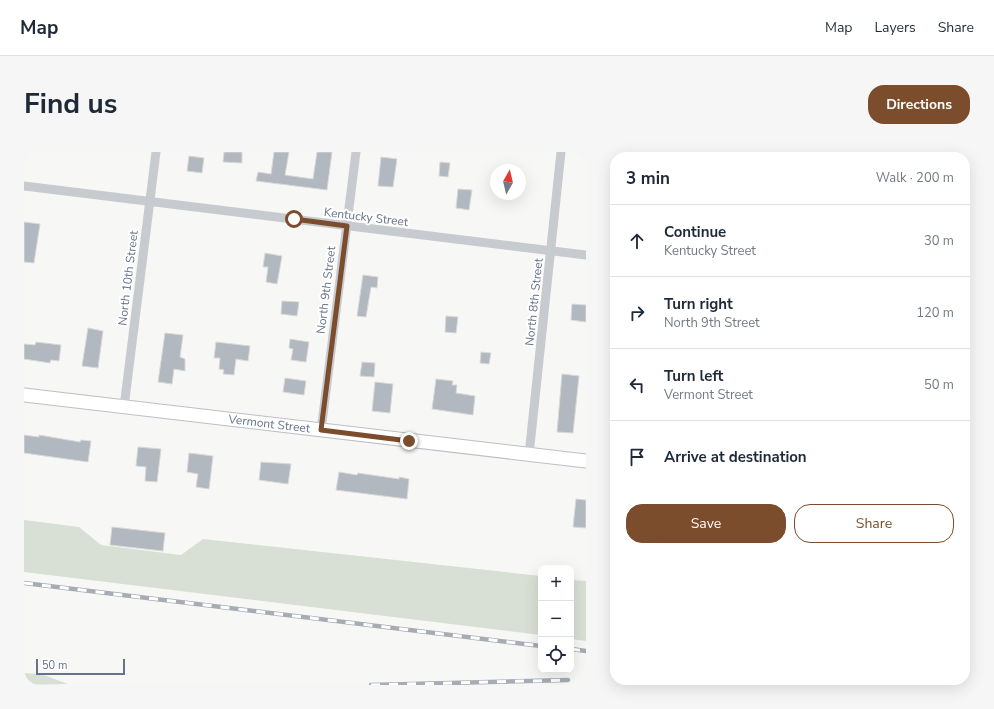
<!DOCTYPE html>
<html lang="en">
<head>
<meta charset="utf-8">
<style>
  :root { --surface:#fff; --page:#f6f6f7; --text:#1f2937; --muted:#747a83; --line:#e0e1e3; --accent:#7c4d2c }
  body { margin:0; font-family:"Nunito Sans",sans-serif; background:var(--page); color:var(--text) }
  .controls { position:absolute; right:12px; bottom:12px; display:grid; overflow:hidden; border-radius:8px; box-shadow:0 4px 16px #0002 }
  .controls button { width:36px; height:36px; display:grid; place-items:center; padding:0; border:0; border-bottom:1px solid var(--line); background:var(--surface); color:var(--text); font:20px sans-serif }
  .compass { position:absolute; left:466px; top:12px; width:36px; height:36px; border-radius:50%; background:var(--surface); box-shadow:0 4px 16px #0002; rotate:8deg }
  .scale { position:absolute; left:12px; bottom:10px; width:89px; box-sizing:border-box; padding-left:4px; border:2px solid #657288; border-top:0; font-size:11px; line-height:14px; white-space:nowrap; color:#657288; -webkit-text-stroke:3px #fff; paint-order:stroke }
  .stop { position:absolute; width:12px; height:12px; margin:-9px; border:3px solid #7c4d2c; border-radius:50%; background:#fff }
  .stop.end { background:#7c4d2c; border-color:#fff; box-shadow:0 1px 4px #0008 }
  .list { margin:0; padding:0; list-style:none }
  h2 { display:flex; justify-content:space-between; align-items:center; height:52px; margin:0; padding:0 16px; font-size:17px }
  h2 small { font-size:13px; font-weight:400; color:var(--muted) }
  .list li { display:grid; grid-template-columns:26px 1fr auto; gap:12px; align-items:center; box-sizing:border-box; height:72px; padding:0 16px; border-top:1px solid var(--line) }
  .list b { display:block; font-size:15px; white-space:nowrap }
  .list p { margin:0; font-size:13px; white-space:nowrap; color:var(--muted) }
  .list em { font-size:13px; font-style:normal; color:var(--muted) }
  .actions { display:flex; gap:8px; padding:12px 16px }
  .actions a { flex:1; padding:9px 0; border:1px solid var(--accent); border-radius:16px; text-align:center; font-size:14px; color:var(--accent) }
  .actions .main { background:var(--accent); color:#fff }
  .icon { flex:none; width:22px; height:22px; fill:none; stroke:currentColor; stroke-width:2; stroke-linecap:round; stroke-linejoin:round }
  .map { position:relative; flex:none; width:562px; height:533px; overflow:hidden; border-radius:16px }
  header { display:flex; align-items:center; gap:24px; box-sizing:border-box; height:56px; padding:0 20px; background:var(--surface); border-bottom:1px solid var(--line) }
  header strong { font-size:19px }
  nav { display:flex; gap:22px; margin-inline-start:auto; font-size:14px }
  .intro { display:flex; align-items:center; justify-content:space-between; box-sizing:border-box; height:96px; padding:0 24px }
  h1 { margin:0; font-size:28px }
  .button { padding:10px 18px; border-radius:16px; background:var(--accent); color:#fff; font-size:14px; font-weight:700 }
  main { display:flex; gap:24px; padding:0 24px }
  aside { flex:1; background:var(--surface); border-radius:16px; box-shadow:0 4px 16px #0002 }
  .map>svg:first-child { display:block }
  .green { fill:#d8e0d6 }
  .building { fill:#b2b8bf; stroke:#d9dad7 }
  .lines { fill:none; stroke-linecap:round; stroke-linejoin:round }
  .secondary-casing { stroke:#bcbfc5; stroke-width:15 }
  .street { stroke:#c7cace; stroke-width:9 }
  .secondary { stroke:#fff; stroke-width:13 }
  .rail-casing { stroke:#a7abb3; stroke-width:4.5 }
  .rail { stroke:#fff; stroke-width:3; stroke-dasharray:9; stroke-linecap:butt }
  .route { stroke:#7c4d2c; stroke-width:5 }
  .labels { text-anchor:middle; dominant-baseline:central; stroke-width:4; stroke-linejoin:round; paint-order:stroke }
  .street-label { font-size:12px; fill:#657288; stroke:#fff }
</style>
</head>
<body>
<header>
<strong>Map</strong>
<nav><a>Map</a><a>Layers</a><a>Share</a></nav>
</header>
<div class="intro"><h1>Find us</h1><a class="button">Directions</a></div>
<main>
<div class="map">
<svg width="562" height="533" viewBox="0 0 562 533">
  <rect width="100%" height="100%" fill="#f7f8f5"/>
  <g class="green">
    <path d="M 0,368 L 55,375 L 77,393 L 157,403 L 179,387 L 517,424 L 517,483 L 0,420 Z"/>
    <path d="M 547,428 L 562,429 L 562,489 L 547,487 Z"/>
    <path d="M 0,521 L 17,522 L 44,532 L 0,533 Z"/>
  </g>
  <g class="building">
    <path d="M 200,0 L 218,0 L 218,11 L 199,10 Z"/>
    <path d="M 250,0 L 265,0 L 261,23 L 289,27 L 293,0 L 308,0 L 303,38 L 232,29 L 234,20 L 247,22 Z"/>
    <path d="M 165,4 L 180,6 L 178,21 L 163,19 Z"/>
    <path d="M 357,5 L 373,7 L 369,35 L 354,34 Z"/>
    <path d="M 416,10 L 426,11 L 424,25 L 415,24 Z"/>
    <path d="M 434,37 L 448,38 L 445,58 L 432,56 Z"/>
    <path d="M 0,70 L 16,72 L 10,111 L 0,110 Z"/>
    <path d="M 241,101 L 258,104 L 253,132 L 242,130 L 244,115 L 239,115 Z"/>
    <path d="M 339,123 L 354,125 L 353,136 L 347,135 L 342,165 L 333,164 Z"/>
    <path d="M 258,149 L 275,150 L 273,164 L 257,162 Z"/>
    <path d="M 548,152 L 562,153 L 562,170 L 547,168 Z"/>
    <path d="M 422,164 L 434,165 L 432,181 L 421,180 Z"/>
    <path d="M 64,176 L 79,179 L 74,216 L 58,214 Z"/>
    <path d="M 141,181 L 159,183 L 156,205 L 161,207 L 161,219 L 150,217 L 148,232 L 134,230 Z"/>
    <path d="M 266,187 L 285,190 L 282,210 L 267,208 L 269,197 L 265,196 Z"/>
    <path d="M 12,190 L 37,193 L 35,209 L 27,208 L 26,211 L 0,207 L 0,192 L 11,193 Z"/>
    <path d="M 192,190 L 226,194 L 224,209 L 212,207 L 210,223 L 199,222 L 200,218 L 195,217 L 196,206 L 190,206 Z"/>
    <path d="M 457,200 L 467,201 L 465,212 L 456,211 Z"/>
    <path d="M 338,210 L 351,211 L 350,225 L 336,224 Z"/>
    <path d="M 538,222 L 555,224 L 549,281 L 533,280 Z"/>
    <path d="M 261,226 L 282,229 L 280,243 L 259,240 Z"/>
    <path d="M 412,227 L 429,229 L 428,233 L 433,233 L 432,241 L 451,244 L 449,263 L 408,257 Z"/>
    <path d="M 351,230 L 369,232 L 366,261 L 348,259 Z"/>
    <path d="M 0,283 L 15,285 L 15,283 L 56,290 L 57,288 L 67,289 L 64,310 L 0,301 Z"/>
    <path d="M 114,295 L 137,297 L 133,330 L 121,329 L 122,315 L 112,314 Z"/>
    <path d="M 165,301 L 189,304 L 185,337 L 172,335 L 174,322 L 163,320 Z"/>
    <path d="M 237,310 L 267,312 L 264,332 L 235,328 Z"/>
    <path d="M 315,320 L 333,323 L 334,321 L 375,327 L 375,325 L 385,327 L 383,347 L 312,338 Z"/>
    <path d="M 552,347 L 562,348 L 562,376 L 549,375 Z"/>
    <path d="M 88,375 L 141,381 L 139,399 L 86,393 Z"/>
  </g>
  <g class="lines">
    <defs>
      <g id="secondary">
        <path id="s1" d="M 0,243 L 562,309"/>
      </g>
    </defs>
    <use href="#secondary" class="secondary-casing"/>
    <g class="street">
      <path d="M 0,34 L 562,103"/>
      <path d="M 100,255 L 132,0"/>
      <path d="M 297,279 L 332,0"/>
      <path d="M 505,303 L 537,0"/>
    </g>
    <use href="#secondary" class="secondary"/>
    <defs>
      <g id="rail">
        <path d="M 0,431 L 517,494"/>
        <path d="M 547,497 L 562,499"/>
        <path d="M 347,533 L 544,528"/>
      </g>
    </defs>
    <use href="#rail" class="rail-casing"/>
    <use href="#rail" class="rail"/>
  </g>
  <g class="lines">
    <path class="route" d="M 270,67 L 323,74 L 297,278 L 385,289"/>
  </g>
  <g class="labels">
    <g class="street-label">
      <text transform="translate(342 65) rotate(7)">Kentucky Street</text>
      <text transform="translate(104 126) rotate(-83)">North 10th Street</text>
      <text transform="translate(302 138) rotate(-83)">North 9th Street</text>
      <text transform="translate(510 150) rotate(-84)">North 8th Street</text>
      <text stroke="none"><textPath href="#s1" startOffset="247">Vermont Street</textPath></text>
    </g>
  </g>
</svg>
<div class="controls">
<button>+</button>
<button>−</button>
<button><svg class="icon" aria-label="locate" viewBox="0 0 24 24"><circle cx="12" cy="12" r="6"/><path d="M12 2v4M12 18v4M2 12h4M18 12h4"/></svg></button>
</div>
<svg class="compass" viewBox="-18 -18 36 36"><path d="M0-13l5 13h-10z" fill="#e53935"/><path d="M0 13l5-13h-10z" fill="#747a83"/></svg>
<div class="scale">50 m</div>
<div class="stop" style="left:270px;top:67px"></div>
<div class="stop end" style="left:385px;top:289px"></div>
</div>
<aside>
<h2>3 min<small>Walk · 200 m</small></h2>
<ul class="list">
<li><svg class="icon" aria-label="ahead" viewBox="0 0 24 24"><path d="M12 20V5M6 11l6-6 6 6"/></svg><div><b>Continue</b><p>Kentucky Street</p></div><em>30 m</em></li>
<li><svg class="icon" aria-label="right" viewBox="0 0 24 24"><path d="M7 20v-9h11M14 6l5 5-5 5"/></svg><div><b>Turn right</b><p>North 9th Street</p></div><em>120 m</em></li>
<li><svg class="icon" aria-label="left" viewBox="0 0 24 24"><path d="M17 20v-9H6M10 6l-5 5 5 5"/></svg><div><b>Turn left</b><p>Vermont Street</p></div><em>50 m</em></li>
<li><svg class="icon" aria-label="arrive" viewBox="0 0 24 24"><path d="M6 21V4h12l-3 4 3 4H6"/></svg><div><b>Arrive at destination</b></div></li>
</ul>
<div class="actions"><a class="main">Save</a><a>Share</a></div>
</aside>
</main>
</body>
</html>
